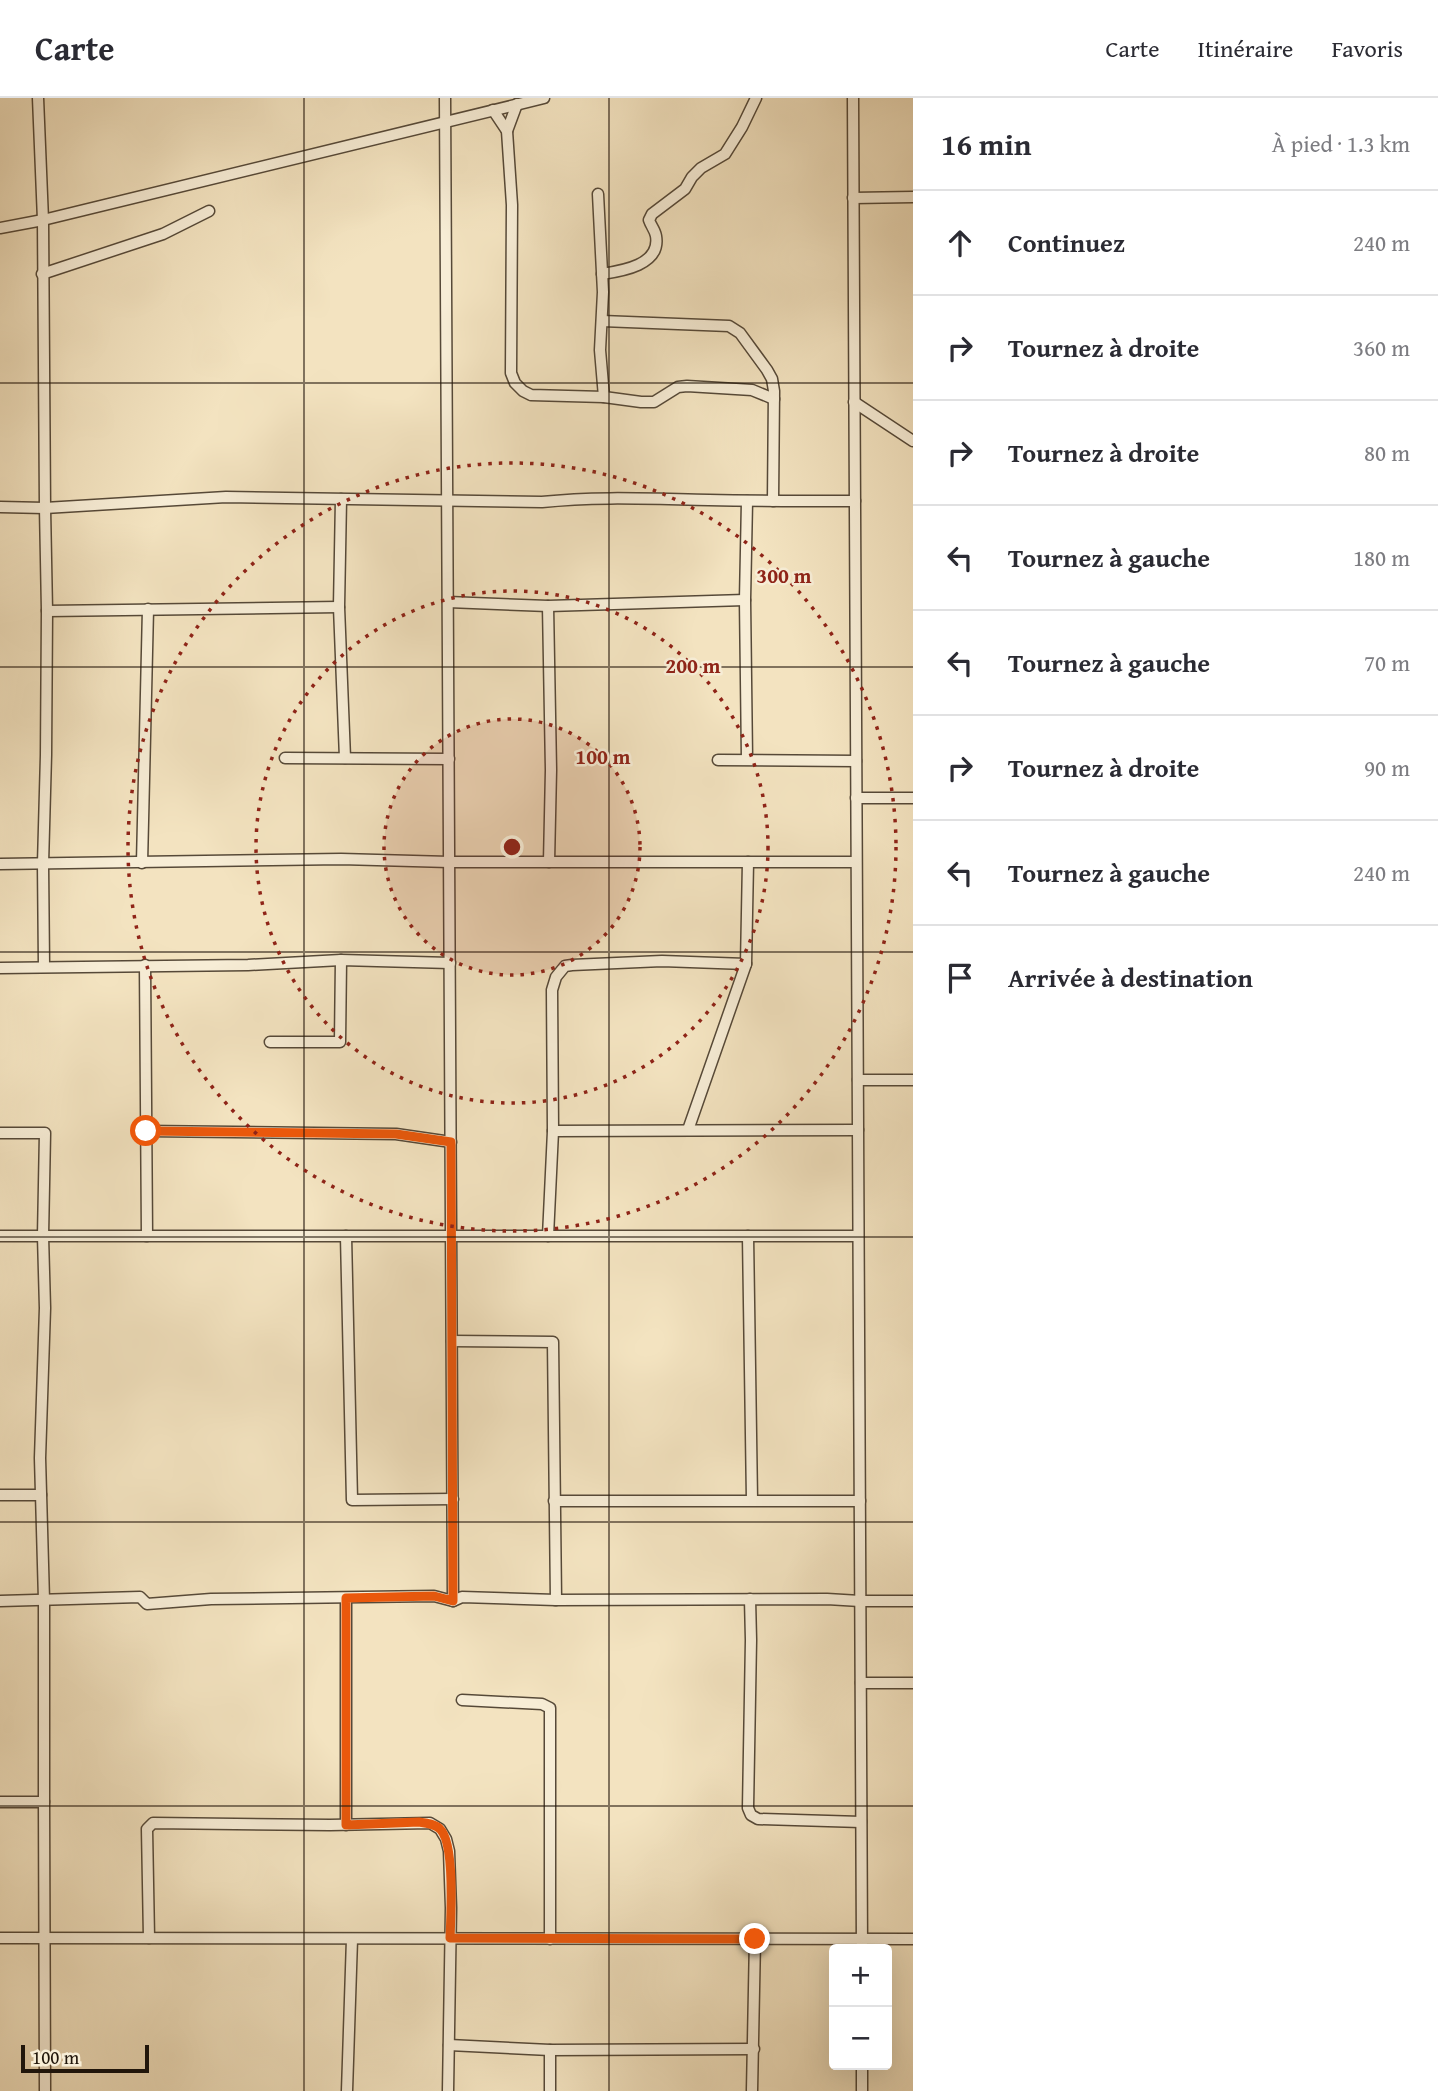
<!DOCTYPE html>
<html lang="fr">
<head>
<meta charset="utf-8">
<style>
  :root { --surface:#fff; --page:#f2f2f3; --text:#2b2b33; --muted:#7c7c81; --line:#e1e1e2 }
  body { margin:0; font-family:"Gentium Book Plus",serif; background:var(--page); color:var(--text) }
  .controls { position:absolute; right:21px; bottom:21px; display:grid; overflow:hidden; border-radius:7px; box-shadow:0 7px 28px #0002 }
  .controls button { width:63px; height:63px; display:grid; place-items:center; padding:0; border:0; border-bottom:2px solid var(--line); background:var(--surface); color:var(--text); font:35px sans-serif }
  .scale { position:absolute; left:21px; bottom:18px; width:128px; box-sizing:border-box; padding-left:7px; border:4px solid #21160b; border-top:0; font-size:19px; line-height:24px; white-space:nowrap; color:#21160b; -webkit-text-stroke:5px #f7edd6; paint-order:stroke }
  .stop { position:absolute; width:21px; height:21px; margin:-16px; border:5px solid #ea580c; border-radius:50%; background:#fff }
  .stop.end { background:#ea580c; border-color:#fff; box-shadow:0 2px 7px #0008 }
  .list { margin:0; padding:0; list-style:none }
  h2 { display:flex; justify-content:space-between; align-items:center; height:91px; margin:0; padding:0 28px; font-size:30px }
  h2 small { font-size:23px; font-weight:400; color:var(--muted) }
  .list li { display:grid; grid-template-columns:46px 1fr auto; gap:21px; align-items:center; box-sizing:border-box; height:105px; padding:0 28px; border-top:2px solid var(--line) }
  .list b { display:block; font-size:26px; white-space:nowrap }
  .list em { font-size:23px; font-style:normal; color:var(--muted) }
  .icon { flex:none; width:38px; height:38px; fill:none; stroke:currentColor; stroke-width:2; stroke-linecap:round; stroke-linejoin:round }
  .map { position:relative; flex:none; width:913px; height:1993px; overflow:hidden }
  header { display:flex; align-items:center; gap:42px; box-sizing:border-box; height:98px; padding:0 35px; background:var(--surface); border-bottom:2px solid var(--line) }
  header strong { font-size:33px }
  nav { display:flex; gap:38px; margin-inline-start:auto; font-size:24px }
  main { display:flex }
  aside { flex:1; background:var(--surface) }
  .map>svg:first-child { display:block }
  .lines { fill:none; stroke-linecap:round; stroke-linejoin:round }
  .minor-casing { stroke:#564938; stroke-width:13 }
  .minor { stroke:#f7edd6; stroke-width:10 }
  .route { stroke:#ea580c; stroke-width:9 }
  .grid { fill:none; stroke:#21160b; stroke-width:2; stroke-opacity:0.55 }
  .ring { fill:none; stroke:#8f2418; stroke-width:3.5; stroke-dasharray:3.5 7 }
  .centre { fill:#8f2418; stroke:#f7edd6; stroke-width:3.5 }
  .ring-label { font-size:21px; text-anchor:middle; font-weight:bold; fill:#8f2418; stroke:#f7edd6; stroke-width:5; stroke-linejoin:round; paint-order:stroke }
</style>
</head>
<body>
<header>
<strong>Carte</strong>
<nav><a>Carte</a><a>Itinéraire</a><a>Favoris</a></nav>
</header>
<main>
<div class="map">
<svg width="913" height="1993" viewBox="0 0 913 1993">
  <rect width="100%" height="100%" fill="#f3e3c0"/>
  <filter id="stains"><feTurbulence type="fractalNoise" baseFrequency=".00286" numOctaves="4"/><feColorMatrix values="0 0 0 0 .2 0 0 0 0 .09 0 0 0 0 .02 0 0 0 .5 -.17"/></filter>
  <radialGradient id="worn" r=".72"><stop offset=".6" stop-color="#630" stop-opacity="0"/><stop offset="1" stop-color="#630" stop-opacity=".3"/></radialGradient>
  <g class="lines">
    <defs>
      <g id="minor">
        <path d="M 38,0 L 43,122 L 45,410 L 47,513 L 46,657 L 43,766 L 44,868"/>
        <path d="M 445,0 L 453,1503"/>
        <path d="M 853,0 L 862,1851"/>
        <path d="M 493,12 L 507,33 L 512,107 L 511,275 L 515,285 L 523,293 L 531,297 L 604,299 L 641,304 L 654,304 L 678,289 L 687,288 L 752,292 L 774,301"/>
        <path d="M 507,33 L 517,6"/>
        <path d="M 598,96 L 603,194 L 600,252 L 604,299"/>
        <path d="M 853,100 L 913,99"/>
        <path d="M 0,130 L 43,122 L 544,0"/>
        <path d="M 42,176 L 163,136 L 209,113"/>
        <path d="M 602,176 C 622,173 661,167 656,138 C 655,132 651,128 649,122 L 652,116 L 685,91 L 692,79 L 701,70 L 725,56 L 742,29 L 756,0"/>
        <path d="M 602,223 L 729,228 L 740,235 L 767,272 L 772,281 L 774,293 L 773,403"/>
        <path d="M 854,304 L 913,343"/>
        <path d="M 341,401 L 339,509 L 345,660"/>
        <path d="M 747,403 L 745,502 L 747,661"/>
        <path d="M 0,409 L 45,410 L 226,399 L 542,404 C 598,398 653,401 709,402 C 757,403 806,403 855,403"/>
        <path d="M 448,504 L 548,508 L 745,502"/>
        <path d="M 548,508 L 551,672 L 549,764"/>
        <path d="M 47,513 L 339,509"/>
        <path d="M 285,660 L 449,661"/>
        <path d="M 718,662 L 856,663"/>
        <path d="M 856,700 L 913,700"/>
        <path d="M 142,765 L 148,511"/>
        <path d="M 0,766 L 341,761 L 449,764 L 856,764"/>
        <path d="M 145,867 L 147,1138"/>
        <path d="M 0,870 L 248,867 L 341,862 L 450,865"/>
        <path d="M 270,944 L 340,944 L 341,862"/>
        <path d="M 858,982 L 913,982"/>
        <path d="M 688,1032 L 746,866 L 748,764"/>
        <path d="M 146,1033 L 396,1036 L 451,1044"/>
        <path d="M 553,1033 L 858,1032"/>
        <path d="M 0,1035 L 45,1035 L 43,1138 L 45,1210 L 40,1360 L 44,1502 L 44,1704"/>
        <path d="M 0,1138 L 858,1138"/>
        <path d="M 346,1138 L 352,1402 L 453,1401"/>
        <path d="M 548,1138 L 553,1033 L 552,892 L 556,879 L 565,868 L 572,867 L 662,863 L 746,866"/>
        <path d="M 748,1138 L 752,1402"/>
        <path d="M 452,1243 L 553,1244 L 556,1502"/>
        <path d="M 0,1397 L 41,1397"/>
        <path d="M 554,1403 L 860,1403"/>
        <path d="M 346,1500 L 346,1727"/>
        <path d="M 750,1501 L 751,1542 L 748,1710 L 751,1717 L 758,1721 L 861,1724"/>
        <path d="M 0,1503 L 140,1499 L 147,1506 L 211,1501 L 434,1498 L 453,1503 L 462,1499 L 556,1502 L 827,1501 L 860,1503 L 913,1503"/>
        <path d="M 861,1585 L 913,1585"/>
        <path d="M 462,1602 L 542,1606 L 550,1610 L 550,1841"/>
        <path d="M 0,1704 L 44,1704 L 45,1993"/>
        <path d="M 0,1840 L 913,1841"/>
        <path d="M 149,1840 L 147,1731 L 153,1725 L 330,1727 L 430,1725 L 440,1731 L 446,1741 L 449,1753 L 451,1810 L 448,1993"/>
        <path d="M 449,1947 L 550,1952 L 754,1951"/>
        <path d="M 862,1967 L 862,1993"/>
        <path d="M 347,1993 L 352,1841"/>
        <path d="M 550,1993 L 550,1952"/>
        <path d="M 752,1993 L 755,1841"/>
      </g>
    </defs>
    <use href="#minor" class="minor-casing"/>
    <use href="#minor" class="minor"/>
  </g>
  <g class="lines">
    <path class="route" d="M 146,1033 L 396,1036 L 451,1044 L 453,1503 L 434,1498 L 346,1500 L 346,1727 L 419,1724 C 426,1725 435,1726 440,1731 C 455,1745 451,1819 450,1840 L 755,1841"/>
  </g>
  <path class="grid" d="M 304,0 L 304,1993M 609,0 L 609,1993M 0,285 L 913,285M 0,569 L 913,569M 0,854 L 913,854M 0,1139 L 913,1139M 0,1424 L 913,1424M 0,1708 L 913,1708"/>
  <circle cx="512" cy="749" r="128" fill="#8f2418" fill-opacity=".12"/>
  <g class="ring">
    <circle cx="512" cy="749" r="128"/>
    <circle cx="512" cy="749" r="256"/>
    <circle cx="512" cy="749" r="384"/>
  </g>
  <circle cx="512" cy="749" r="10" class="centre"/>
  <g class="ring-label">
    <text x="784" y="485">300 m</text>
    <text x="693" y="575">200 m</text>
    <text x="603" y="666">100 m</text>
  </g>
  <rect width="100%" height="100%" filter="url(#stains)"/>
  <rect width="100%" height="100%" fill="url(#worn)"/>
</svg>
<div class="controls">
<button>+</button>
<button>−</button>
</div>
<div class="scale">100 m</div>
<div class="stop" style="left:146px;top:1033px"></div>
<div class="stop end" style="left:755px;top:1841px"></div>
</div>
<aside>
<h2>16 min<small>À pied · 1.3 km</small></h2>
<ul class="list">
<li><svg class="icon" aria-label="ahead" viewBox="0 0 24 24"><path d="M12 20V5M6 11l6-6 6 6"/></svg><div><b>Continuez</b></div><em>240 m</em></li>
<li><svg class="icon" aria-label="right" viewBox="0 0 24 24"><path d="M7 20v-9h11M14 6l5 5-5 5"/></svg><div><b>Tournez à droite</b></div><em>360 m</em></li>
<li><svg class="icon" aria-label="right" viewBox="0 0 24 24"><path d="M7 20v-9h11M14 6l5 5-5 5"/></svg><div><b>Tournez à droite</b></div><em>80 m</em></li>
<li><svg class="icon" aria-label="left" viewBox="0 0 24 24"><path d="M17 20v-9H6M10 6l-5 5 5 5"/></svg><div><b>Tournez à gauche</b></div><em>180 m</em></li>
<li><svg class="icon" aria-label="left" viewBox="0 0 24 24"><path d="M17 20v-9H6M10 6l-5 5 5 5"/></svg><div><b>Tournez à gauche</b></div><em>70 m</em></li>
<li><svg class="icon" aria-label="right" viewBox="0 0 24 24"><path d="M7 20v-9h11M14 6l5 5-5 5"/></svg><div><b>Tournez à droite</b></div><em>90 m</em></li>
<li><svg class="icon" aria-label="left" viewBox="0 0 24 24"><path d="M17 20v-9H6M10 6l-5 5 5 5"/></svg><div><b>Tournez à gauche</b></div><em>240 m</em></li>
<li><svg class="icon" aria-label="arrive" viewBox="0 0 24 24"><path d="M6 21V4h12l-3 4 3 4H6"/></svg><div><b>Arrivée à destination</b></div></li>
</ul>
</aside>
</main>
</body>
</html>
